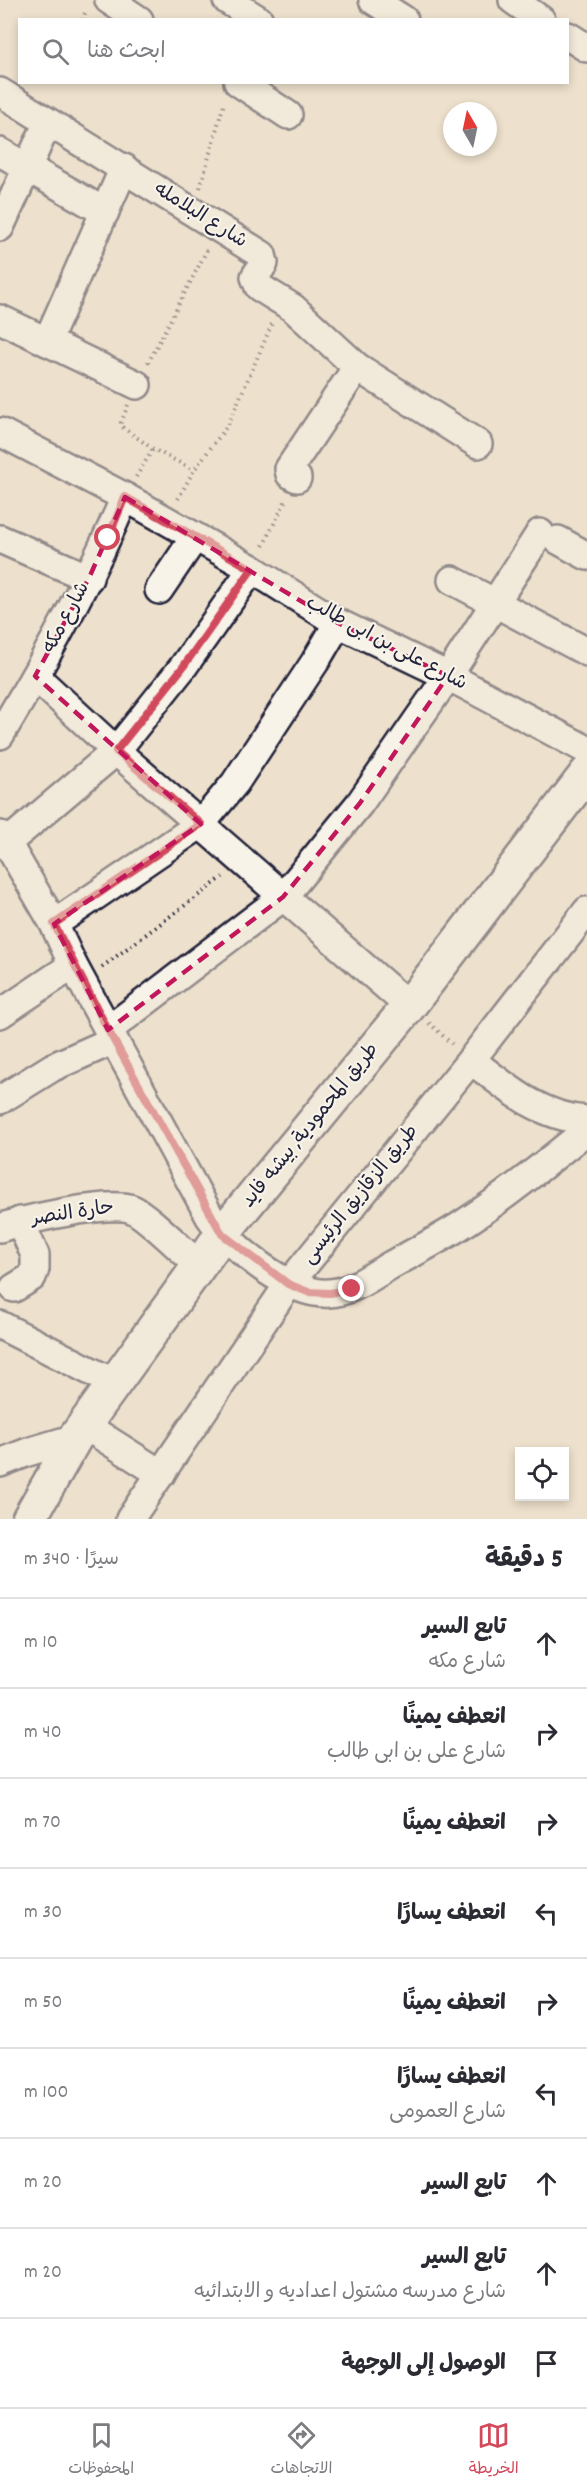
<!DOCTYPE html>
<html lang="ar">
<head>
<meta charset="utf-8">
<style>
  :root { --surface:#fff; --page:#f7f7f7; --text:#2b2b33; --muted:#7c7c81; --line:#e1e1e2; --accent:#d1495b }
  body { margin:0; font-family:Dekko,"Playpen Sans Arabic",sans-serif; background:var(--page); color:var(--text); direction:rtl }
  .controls { position:absolute; right:18px; bottom:18px; display:grid; overflow:hidden; border-radius:0px; box-shadow:0 3px 9px #0003 }
  .controls button { width:54px; height:54px; display:grid; place-items:center; padding:0; border:0; border-bottom:2px solid var(--line); background:var(--surface); color:var(--text); font:30px sans-serif }
  .compass { position:absolute; left:443px; top:102px; width:54px; height:54px; border-radius:50%; background:var(--surface); box-shadow:0 3px 9px #0003; rotate:351deg }
  .stop { position:absolute; width:18px; height:18px; margin:-14px; border:4px solid #d1495b; border-radius:50%; background:#fff }
  .stop.end { background:#d1495b; border-color:#fff; box-shadow:0 2px 6px #0008 }
  .list { margin:0; padding:0; list-style:none }
  h2 { display:flex; justify-content:space-between; align-items:center; height:78px; margin:0; padding:0 24px; font-size:26px }
  h2 small { font-size:20px; font-weight:400; color:var(--muted) }
  .list li { display:grid; grid-template-columns:39px 1fr auto; gap:18px; align-items:center; box-sizing:border-box; height:90px; padding:0 24px; border-top:2px solid var(--line) }
  .list b { display:block; font-size:22px; white-space:nowrap }
  .list p { margin:0; font-size:20px; white-space:nowrap; color:var(--muted) }
  .list em { font-size:20px; font-style:normal; color:var(--muted) }
  .icon { flex:none; width:33px; height:33px; fill:none; stroke:currentColor; stroke-width:2; stroke-linecap:round; stroke-linejoin:round }
  .map { position:relative; flex:none; width:587px; height:1519px; overflow:hidden; direction:ltr }
  .search { position:absolute; background:var(--surface); box-shadow:0 3px 9px #0003; left:18px; right:18px; top:18px; height:66px; display:flex; align-items:center; gap:15px; box-sizing:border-box; padding:0 21px; border-radius:0px; color:var(--muted); font-size:22px }
  .sheet { height:888px; background:var(--surface) }
  nav { display:flex; justify-content:space-around; align-items:center; box-sizing:border-box; height:84px; border-top:2px solid var(--line); background:var(--surface); font-size:16px; color:var(--muted) }
  nav a { display:grid; justify-items:center; gap:3px }
  nav .on { color:var(--accent) }
  .map>svg:first-child { display:block }
  .lines { fill:none; stroke-linecap:round; stroke-linejoin:round }
  .minor-casing { stroke:#22223b; stroke-width:32 }
  .tertiary-casing { stroke:#22223b; stroke-width:38 }
  .path { stroke:#22223b; stroke-width:4; stroke-dasharray:1.5 4.5; stroke-linecap:butt }
  .minor { stroke:#f7f3e8; stroke-width:27 }
  .tertiary { stroke:#f7f3e8; stroke-width:33 }
  .route { stroke:#d1495b; stroke-width:8 }
  .marked { fill:none; stroke:#c2185b; stroke-width:4.5; stroke-dasharray:12 8; stroke-linejoin:round }
  .labels { text-anchor:middle; dominant-baseline:central; stroke-width:4.5; stroke-linejoin:round; paint-order:stroke }
  .street-label { font-size:20px; fill:#22223b; stroke:#f7f3e8 }
</style>
</head>
<body>
<div class="map">
<svg width="587" height="1519" viewBox="0 0 587 1519">
  <rect width="100%" height="100%" fill="#ede0cc"/>
  <filter id="ink" filterUnits="userSpaceOnUse"><feTurbulence type="fractalNoise" baseFrequency=".0167" numOctaves="2"/><feDisplacementMap in="SourceGraphic" scale="12" xChannelSelector="R" yChannelSelector="G"/><feConvolveMatrix kernelMatrix="1 2 1 2 8 2 1 2 1" color-interpolation-filters="sRGB"/></filter>
  <g filter="url(#ink)">
    <g class="lines">
      <defs>
        <g id="minor">
          <path d="M 109,0 L 139,20"/>
          <path d="M 227,0 L 259,20"/>
          <path d="M 373,0 L 404,20"/>
          <path d="M 513,0 L 541,20"/>
          <path d="M 568,36 L 587,48"/>
          <path d="M 238,82 L 288,115"/>
          <path d="M 0,92 L 262,255 L 264,263 L 255,277 L 259,287 L 293,308 L 357,367 L 478,444"/>
          <path d="M 0,152 L 105,212"/>
          <path d="M 0,227 L 48,122"/>
          <path d="M 0,319 L 137,385"/>
          <path d="M 47,342 L 124,168"/>
          <path d="M 0,432 L 125,497 L 252,569 L 338,623 L 448,676 L 587,750"/>
          <path d="M 297,478 L 290,474 L 289,469 L 357,367"/>
          <path d="M 0,539 L 89,578"/>
          <path d="M 558,540 L 587,556"/>
          <path d="M 452,580 L 587,652"/>
          <path d="M 159,590 L 195,537"/>
          <path d="M 35,676 L 116,751 L 409,1006"/>
          <path d="M 0,735 C 47,657 90,580 125,497"/>
          <path d="M 0,835 L 7,843 L 54,924 L 73,965 L 210,1217 C 231,1248 291,1296 329,1293 C 352,1292 372,1276 391,1265 C 415,1252 440,1239 463,1224 C 506,1196 546,1163 587,1130"/>
          <path d="M 7,843 L 116,751 L 183,667 L 252,569"/>
          <path d="M 54,924 L 201,824 L 235,783 L 315,662 L 338,623"/>
          <path d="M 0,1014 L 73,965"/>
          <path d="M 108,1030 L 283,897 L 360,803 L 448,676 L 540,533"/>
          <path d="M 471,1060 C 506,1087 541,1118 587,1120"/>
          <path d="M 0,1100 L 53,1067 L 114,1040"/>
          <path d="M 0,1228 C 23,1220 111,1200 132,1209 C 148,1216 183,1252 199,1265"/>
          <path d="M 14,1288 L 32,1277 L 35,1269 L 35,1255 L 20,1221"/>
          <path d="M 0,1325 L 114,1383"/>
          <path d="M 84,1425 L 161,1474"/>
          <path d="M 0,1463 L 28,1452 L 75,1438"/>
          <path d="M 130,1519 L 288,1285 L 471,1060 L 587,911"/>
        </g>
        <path id="tertiary" d="M 29,1519 L 75,1438 L 222,1234 L 409,1006 L 587,773"/>
      </defs>
      <use href="#minor" class="minor-casing"/>
      <use href="#tertiary" class="tertiary-casing"/>
      <g class="path">
        <path d="M 82,20 L 86,11"/>
        <path d="M 200,188 L 224,103"/>
        <path d="M 148,363 L 207,250"/>
        <path d="M 128,405 L 121,423 L 122,427 L 153,449 L 194,470"/>
        <path d="M 136,477 L 153,449"/>
        <path d="M 178,499 L 194,470 L 228,425 L 272,324"/>
        <path d="M 263,546 L 286,500"/>
        <path d="M 102,967 L 223,877"/>
        <path d="M 429,1023 L 452,1044"/>
      </g>
      <use href="#minor" class="minor"/>
      <use href="#tertiary" class="tertiary"/>
    </g>
  </g>
  <g class="lines" filter="url(#ink)">
    <path class="route" d="M 108,538 L 125,497 L 252,569 L 183,667 L 116,751 L 201,824 L 54,924 L 108,1030 L 222,1234 L 288,1284 L 308,1292 L 330,1293 L 352,1289"/>
  </g>
  <path d="M0 0H587V1519H0ZM 125,497 L 338,623 L 448,676 L 360,803 L 283,897 L 108,1030 L 54,924 L 201,824 L 35,676 L 89,578 Z" fill="#ede0cc" fill-opacity=".55" fill-rule="evenodd"/>
  <path class="marked" d="M 125,497 L 338,623 L 448,676 L 360,803 L 283,897 L 108,1030 L 54,924 L 201,824 L 35,676 L 89,578 Z"/>
  <g class="labels">
    <g class="street-label">
      <text transform="translate(200 216) rotate(32)">شارع البلامله</text>
      <text transform="translate(67 618) rotate(-62)">شارع مكه</text>
      <text transform="translate(386 644) rotate(28)">شارع على بن ابى طالب</text>
      <text transform="translate(311 1126) rotate(-51)">طريق المحمودية, بيشه فايد</text>
      <text transform="translate(361 1195) rotate(-51)">طريق الزقازيق الرئيسى</text>
      <text transform="translate(73 1214) rotate(-8)">حارة النصر</text>
    </g>
  </g>
</svg>
<div class="controls">
<button><svg class="icon" aria-label="locate" viewBox="0 0 24 24"><circle cx="12" cy="12" r="6"/><path d="M12 2v4M12 18v4M2 12h4M18 12h4"/></svg></button>
</div>
<svg class="compass" viewBox="-18 -18 36 36"><path d="M0-13l5 13h-10z" fill="#e53935"/><path d="M0 13l5-13h-10z" fill="#7c7c81"/></svg>
<div class="stop" style="left:108px;top:538px"></div>
<div class="stop end" style="left:352px;top:1289px"></div>
<div class="search"><svg class="icon" aria-label="search" viewBox="0 0 24 24"><circle cx="10" cy="10" r="6"/><path d="M15 15l6 6"/></svg>ابحث هنا</div>
</div>
<section class="sheet">
<h2>5 دقيقة<small>سيرًا · 340 m</small></h2>
<ul class="list">
<li><svg class="icon" aria-label="ahead" viewBox="0 0 24 24"><path d="M12 20V5M6 11l6-6 6 6"/></svg><div><b>تابع السير</b><p>شارع مكه</p></div><em>10 m</em></li>
<li><svg class="icon" aria-label="right" viewBox="0 0 24 24"><path d="M7 20v-9h11M14 6l5 5-5 5"/></svg><div><b>انعطف يمينًا</b><p>شارع على بن ابى طالب</p></div><em>40 m</em></li>
<li><svg class="icon" aria-label="right" viewBox="0 0 24 24"><path d="M7 20v-9h11M14 6l5 5-5 5"/></svg><div><b>انعطف يمينًا</b></div><em>70 m</em></li>
<li><svg class="icon" aria-label="left" viewBox="0 0 24 24"><path d="M17 20v-9H6M10 6l-5 5 5 5"/></svg><div><b>انعطف يسارًا</b></div><em>30 m</em></li>
<li><svg class="icon" aria-label="right" viewBox="0 0 24 24"><path d="M7 20v-9h11M14 6l5 5-5 5"/></svg><div><b>انعطف يمينًا</b></div><em>50 m</em></li>
<li><svg class="icon" aria-label="left" viewBox="0 0 24 24"><path d="M17 20v-9H6M10 6l-5 5 5 5"/></svg><div><b>انعطف يسارًا</b><p>شارع العمومى</p></div><em>100 m</em></li>
<li><svg class="icon" aria-label="ahead" viewBox="0 0 24 24"><path d="M12 20V5M6 11l6-6 6 6"/></svg><div><b>تابع السير</b></div><em>20 m</em></li>
<li><svg class="icon" aria-label="ahead" viewBox="0 0 24 24"><path d="M12 20V5M6 11l6-6 6 6"/></svg><div><b>تابع السير</b><p>شارع مدرسه مشتول اعداديه و الابتدائيه</p></div><em>20 m</em></li>
<li><svg class="icon" aria-label="arrive" viewBox="0 0 24 24"><path d="M6 21V4h12l-3 4 3 4H6"/></svg><div><b>الوصول إلى الوجهة</b></div></li>
</ul>
</section>
<nav>
<a class="on"><svg class="icon" aria-label="map" viewBox="0 0 24 24"><path d="M3 6l6-2 6 2 6-2v14l-6 2-6-2-6 2zM9 4v14M15 6v14"/></svg>الخريطة</a>
<a><svg class="icon" aria-label="directions" viewBox="0 0 24 24"><path d="M12 3l9 9-9 9-9-9zM9 14v-3h6M13 9l2 2-2 2"/></svg>الاتجاهات</a>
<a><svg class="icon" aria-label="saved" viewBox="0 0 24 24"><path d="M7 4h10v16l-5-4-5 4z"/></svg>المحفوظات</a>
</nav>
</body>
</html>
